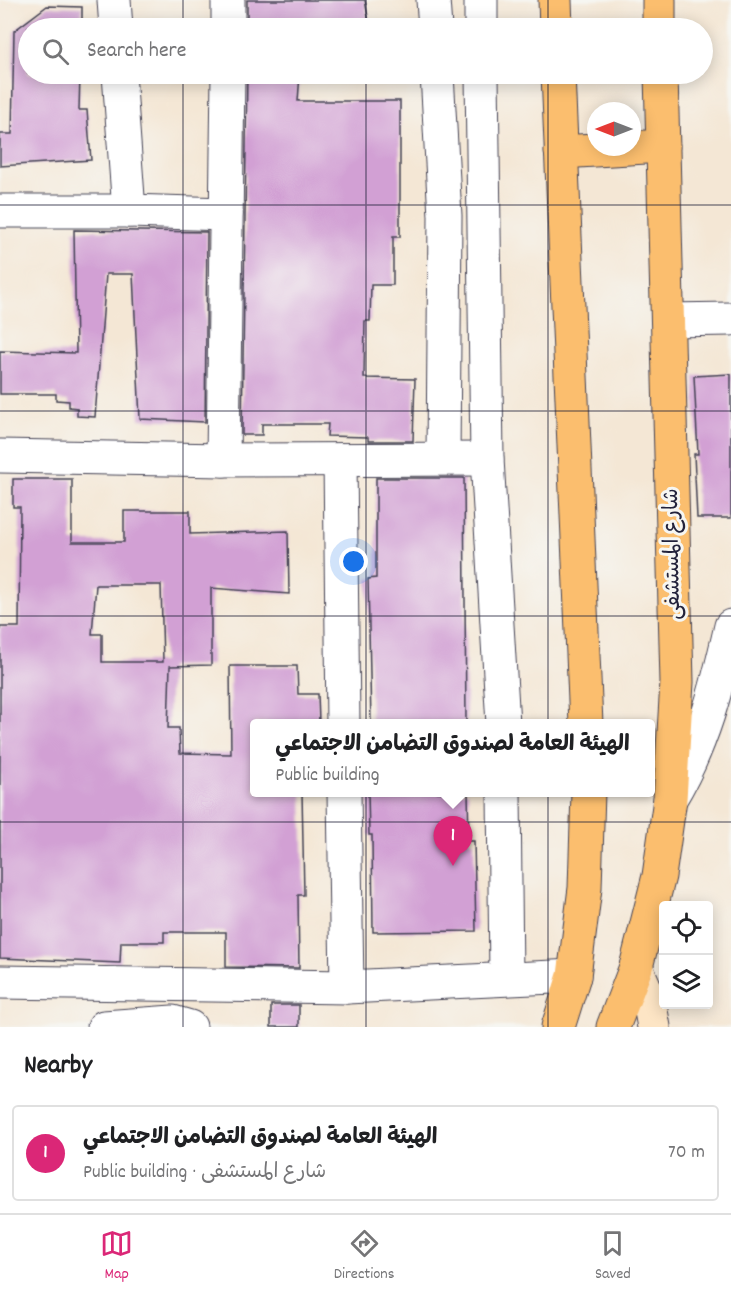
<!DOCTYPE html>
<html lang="en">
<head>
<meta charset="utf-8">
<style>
  :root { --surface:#fff; --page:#f6f6f6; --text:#202124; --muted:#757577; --line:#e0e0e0; --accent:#db2777 }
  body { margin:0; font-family:Dekko,"Playpen Sans Arabic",sans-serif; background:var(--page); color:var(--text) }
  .controls { position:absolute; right:18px; bottom:18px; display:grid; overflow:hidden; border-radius:6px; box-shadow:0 3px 15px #0003 }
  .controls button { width:54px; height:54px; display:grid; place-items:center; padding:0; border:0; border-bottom:2px solid var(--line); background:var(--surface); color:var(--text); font:30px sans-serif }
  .compass { position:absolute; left:587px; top:102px; width:54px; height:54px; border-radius:50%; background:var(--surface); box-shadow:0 3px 15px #0003; rotate:270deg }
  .you { position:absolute; left:354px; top:562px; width:21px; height:21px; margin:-15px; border:4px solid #fff; border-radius:50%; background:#1a73e8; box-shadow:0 0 0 9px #1a73e833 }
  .badge { display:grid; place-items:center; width:39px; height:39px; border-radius:50%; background:var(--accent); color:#fff; font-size:20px; font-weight:700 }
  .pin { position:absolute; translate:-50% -50px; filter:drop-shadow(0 2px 3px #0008) }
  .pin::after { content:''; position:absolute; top:32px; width:21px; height:18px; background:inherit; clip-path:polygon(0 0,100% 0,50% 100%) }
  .popup { position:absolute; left:250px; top:719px; width:405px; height:78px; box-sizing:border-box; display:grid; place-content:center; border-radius:6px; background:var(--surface); filter:drop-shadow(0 2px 4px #0005); font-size:20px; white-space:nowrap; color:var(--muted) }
  .popup b { font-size:22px; color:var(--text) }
  .popup::after { content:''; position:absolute; left:50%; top:100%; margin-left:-12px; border:12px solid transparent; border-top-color:var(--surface) }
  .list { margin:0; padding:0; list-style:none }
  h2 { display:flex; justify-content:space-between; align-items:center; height:78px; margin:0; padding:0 24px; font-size:26px }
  h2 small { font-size:20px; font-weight:400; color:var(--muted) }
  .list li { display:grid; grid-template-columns:39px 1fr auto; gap:18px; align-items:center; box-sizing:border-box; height:96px; margin:0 12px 12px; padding:0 12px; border:2px solid var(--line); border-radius:6px }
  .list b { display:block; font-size:22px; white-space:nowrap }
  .list p { margin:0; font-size:20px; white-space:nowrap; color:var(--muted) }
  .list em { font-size:20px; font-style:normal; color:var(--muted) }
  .icon { flex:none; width:33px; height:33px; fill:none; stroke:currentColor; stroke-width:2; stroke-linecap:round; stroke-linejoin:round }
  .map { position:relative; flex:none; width:731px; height:1027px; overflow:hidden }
  .search { position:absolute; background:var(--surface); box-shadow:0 3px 15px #0003; left:18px; right:18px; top:18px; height:66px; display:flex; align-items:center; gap:15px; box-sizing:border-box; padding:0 21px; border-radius:33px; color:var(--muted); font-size:22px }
  .sheet { height:186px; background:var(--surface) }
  nav { display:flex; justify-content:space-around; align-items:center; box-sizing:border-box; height:84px; border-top:2px solid var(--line); background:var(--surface); font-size:16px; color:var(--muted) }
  nav a { display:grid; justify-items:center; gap:3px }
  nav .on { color:var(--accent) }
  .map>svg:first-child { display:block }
  .building { fill:#d2a0d4; fill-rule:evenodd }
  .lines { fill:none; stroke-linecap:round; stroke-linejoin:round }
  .street-casing { stroke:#424052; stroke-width:35 }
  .secondary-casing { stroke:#424052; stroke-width:35 }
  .primary-casing { stroke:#424052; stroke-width:35 }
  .street { stroke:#fff; stroke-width:33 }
  .secondary { stroke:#fde5c5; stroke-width:33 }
  .primary { stroke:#fbbe6e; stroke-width:33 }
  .grid { fill:none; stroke:#22223b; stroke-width:1.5; stroke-opacity:0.55 }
  .labels { text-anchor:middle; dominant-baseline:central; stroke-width:6; stroke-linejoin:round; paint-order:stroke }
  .street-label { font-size:21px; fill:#22223b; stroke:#f6f6f2 }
</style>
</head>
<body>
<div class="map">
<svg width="731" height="1027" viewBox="0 0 731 1027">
  <rect width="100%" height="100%" fill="#f6f6f2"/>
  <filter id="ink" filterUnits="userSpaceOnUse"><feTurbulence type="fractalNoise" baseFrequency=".0167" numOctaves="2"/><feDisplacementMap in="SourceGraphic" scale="12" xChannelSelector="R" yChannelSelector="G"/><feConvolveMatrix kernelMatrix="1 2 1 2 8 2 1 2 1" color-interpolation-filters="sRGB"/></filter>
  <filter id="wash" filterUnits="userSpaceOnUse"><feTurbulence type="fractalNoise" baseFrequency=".008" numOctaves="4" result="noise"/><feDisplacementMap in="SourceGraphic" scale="24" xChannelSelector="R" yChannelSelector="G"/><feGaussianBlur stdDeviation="1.35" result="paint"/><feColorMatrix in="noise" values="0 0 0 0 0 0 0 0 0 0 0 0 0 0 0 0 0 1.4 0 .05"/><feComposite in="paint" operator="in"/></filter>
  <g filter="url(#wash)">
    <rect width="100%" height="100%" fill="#f4e7d5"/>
    <g id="blocks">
      <g class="building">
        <path d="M 247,0 L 365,0 L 370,28 L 247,28 Z"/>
        <path d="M 47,6 L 82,7 L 82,28 L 28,28 L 28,74 L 80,74 L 79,110 L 87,110 L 91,160 L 0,166 L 0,134 L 12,134 L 14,31 Z"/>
        <path d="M 247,74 L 300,74 L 298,101 L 400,101 L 400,237 L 393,237 L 393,285 L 371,285 L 370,321 L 365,321 L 364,378 L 415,379 L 413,441 L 368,441 L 368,437 L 327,436 L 328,424 L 262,424 L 262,435 L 242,435 Z"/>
        <path d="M 74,230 L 207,232 L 205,422 L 140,419 L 133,274 L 106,274 L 95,417 L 77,416 L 77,408 L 69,407 L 69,401 L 56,400 L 56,394 L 0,394 L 0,351 L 76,353 Z"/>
        <path d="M 731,374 L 731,518 L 697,518 L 694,454 L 698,454 L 694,376 Z"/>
        <path d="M 376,478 L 464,478 L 466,723 L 371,723 L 368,579 L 376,578 Z"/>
        <path d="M 13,479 L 72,479 L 72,542 L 124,542 L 124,511 L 190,511 L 190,534 L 288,531 L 289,594 L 211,588 L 211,665 L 170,666 L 168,728 L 179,728 L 180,753 L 231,754 L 230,666 L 297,666 L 298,694 L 318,694 L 319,723 L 255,723 L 255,792 L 302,792 L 304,895 L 298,895 L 299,968 L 226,967 L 226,932 L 164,932 L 164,942 L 121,942 L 120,963 L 0,958 L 0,627 L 19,627 L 20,507 L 13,507 ZM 96,585 L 161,585 L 163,662 L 102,662 L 102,634 L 92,634 Z"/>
        <path d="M 368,792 L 468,792 L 469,841 L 474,841 L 476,931 L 373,932 L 372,835 L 369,835 Z"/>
        <rect x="271" y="1005" width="28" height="22"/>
      </g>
    </g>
  </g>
  <g filter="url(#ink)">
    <use href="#blocks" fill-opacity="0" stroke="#424052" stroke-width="1.5"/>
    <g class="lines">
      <defs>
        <g id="street">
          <path d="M 114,0 L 116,28"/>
          <path d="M 433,0 L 435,28"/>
          <path d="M 481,0 L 481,28"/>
          <path d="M 228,28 L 228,0"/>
          <path d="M 119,74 L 129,211 L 226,214"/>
          <path d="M 437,74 L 445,216 L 443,457"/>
          <path d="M 482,74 L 487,459 L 503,724"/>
          <path d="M 0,211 L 129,211"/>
          <path d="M 668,320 L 731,319"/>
          <path d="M 0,456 L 223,460 L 487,459"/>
          <path d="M 223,460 L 228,74"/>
          <path d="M 340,460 L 343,724"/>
          <path d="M 344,792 L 347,987"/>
          <path d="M 504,792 L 506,978"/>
          <path d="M 670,799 C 703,745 717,688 731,626"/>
          <path d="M 0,982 L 347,987 L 574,976"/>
          <path d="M 104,1027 L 173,1022 L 190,1027"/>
        </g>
        <path id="secondary" d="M 636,967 L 648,995 L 654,1027"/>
        <g id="primary">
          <path d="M 555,0 L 556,28"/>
          <path d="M 659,0 L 659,28"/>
          <path d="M 558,74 L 586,724"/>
          <path d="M 561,152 L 663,146"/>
          <path d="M 558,1027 L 574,976 L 585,888 L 588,792"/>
          <path d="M 613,1027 L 636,967 L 659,876 L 670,799 L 677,682 L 661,74"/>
        </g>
      </defs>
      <use href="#street" class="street-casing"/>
      <use href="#secondary" class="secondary-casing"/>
      <use href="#primary" class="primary-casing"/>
      <use href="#street" class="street"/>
      <use href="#secondary" class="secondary"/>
      <use href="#primary" class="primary"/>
    </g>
  </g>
  <path class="grid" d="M 183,0 L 183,28M 366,0 L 366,28M 548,0 L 548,28M 183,74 L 183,1027M 366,74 L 366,1027M 548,74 L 548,1027M 0,205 L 731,205M 0,411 L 731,411M 0,616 L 731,616M 0,822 L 731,822"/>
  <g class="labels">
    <g class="street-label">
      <text transform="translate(674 554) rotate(-91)">شارع المستشفى</text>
    </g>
  </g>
</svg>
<div class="controls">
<button><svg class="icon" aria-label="locate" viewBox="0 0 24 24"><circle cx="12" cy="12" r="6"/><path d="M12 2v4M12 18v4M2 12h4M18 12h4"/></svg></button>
<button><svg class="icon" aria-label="layers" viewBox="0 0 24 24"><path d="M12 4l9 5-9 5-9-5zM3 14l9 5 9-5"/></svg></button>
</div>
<svg class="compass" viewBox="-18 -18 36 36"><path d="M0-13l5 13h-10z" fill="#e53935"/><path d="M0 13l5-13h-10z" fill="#757577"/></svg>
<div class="you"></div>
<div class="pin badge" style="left:453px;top:866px">1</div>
<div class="popup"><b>الهيئة العامة لصندوق التضامن الاجتماعي</b>Public building</div>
<div class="search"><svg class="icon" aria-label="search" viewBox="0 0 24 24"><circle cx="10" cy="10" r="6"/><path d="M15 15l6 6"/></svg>Search here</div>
</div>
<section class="sheet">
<h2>Nearby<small></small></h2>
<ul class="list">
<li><span class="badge">1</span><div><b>الهيئة العامة لصندوق التضامن الاجتماعي</b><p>Public building · شارع المستشفى</p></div><em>70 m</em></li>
</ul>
</section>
<nav>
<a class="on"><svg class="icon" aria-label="map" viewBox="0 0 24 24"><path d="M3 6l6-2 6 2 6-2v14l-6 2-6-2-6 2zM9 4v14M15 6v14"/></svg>Map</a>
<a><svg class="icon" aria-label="directions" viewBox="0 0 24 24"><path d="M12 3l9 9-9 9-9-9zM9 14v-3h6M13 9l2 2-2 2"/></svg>Directions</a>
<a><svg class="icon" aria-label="saved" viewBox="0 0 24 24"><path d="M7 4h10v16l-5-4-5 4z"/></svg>Saved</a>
</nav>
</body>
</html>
